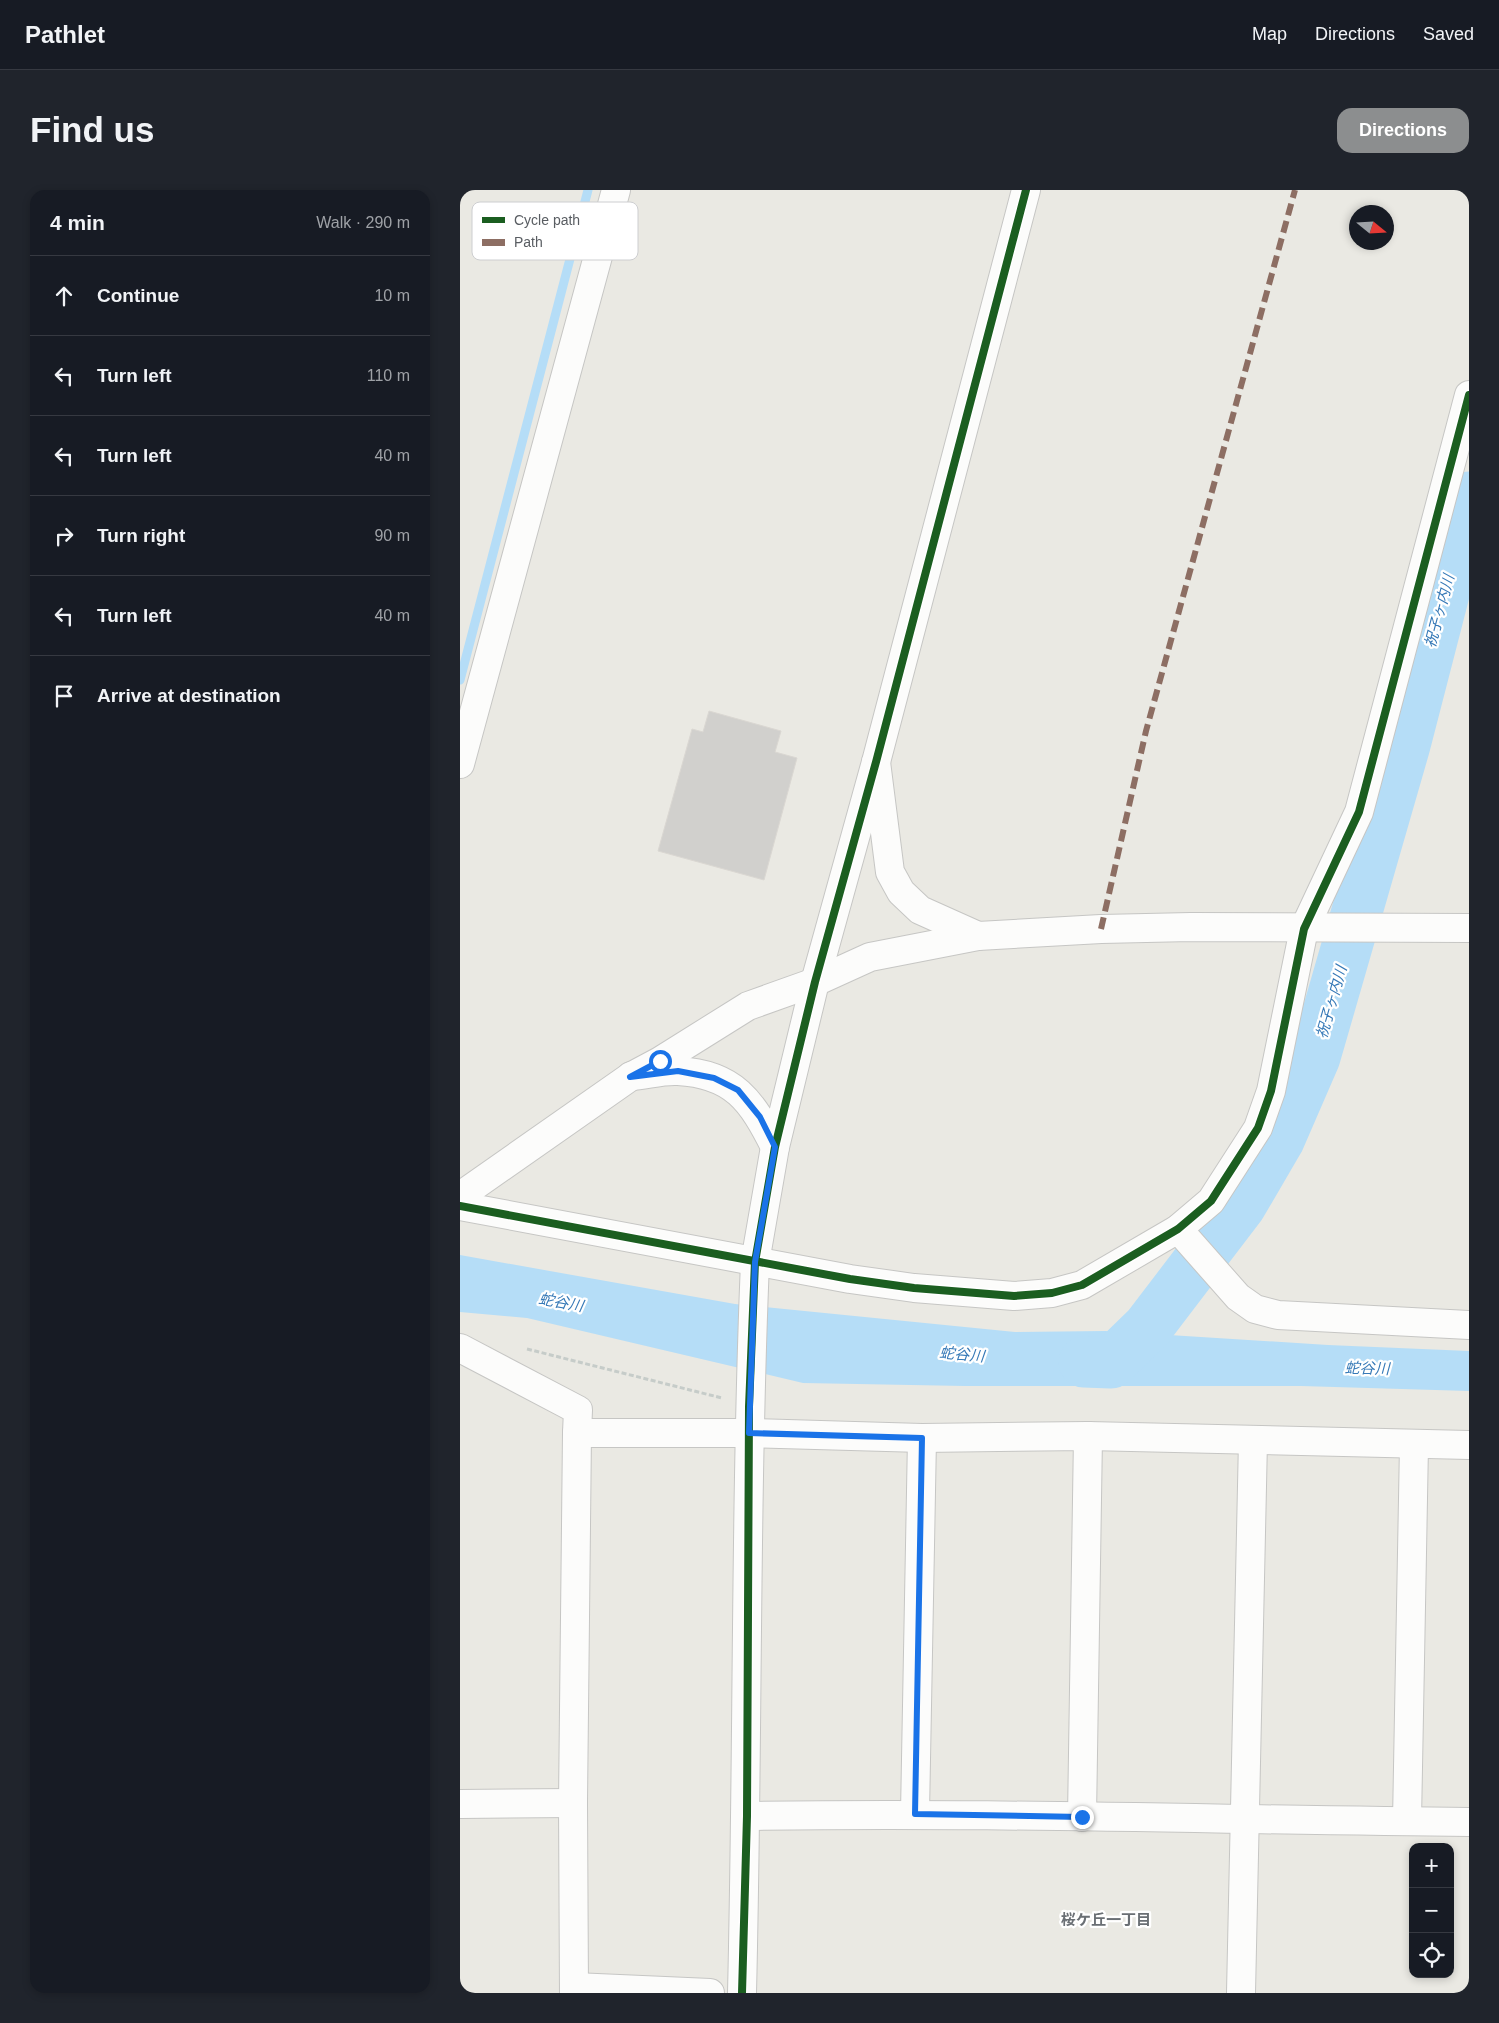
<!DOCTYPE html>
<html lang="en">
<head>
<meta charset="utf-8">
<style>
  :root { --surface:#171b24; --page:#20242c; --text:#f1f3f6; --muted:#9ea1a6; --line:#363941; --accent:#8c8e8f }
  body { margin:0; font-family:Arial,"Noto Sans JP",sans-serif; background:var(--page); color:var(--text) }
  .controls { position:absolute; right:15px; bottom:15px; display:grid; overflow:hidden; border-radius:10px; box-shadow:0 2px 8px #0003 }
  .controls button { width:45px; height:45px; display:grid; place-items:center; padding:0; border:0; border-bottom:1px solid var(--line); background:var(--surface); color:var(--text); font:25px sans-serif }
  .compass { position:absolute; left:889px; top:15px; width:45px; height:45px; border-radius:50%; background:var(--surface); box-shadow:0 2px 8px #0003; rotate:108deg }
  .stop { position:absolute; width:15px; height:15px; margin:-11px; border:4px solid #1a73e8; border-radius:50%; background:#fff }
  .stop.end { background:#1a73e8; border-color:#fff; box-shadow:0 1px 5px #0008 }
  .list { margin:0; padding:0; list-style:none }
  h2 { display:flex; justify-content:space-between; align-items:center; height:65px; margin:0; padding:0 20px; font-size:21px }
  h2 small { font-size:16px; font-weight:400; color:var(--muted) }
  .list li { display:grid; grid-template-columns:32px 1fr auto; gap:15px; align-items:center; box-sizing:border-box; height:80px; padding:0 20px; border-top:1px solid var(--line) }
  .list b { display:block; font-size:19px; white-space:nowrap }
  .list em { font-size:16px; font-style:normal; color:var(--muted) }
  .icon { flex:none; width:28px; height:28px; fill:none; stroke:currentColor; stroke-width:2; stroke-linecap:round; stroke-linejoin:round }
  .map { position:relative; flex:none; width:1009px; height:1803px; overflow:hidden; border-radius:15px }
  header { display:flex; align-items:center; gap:30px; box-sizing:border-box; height:70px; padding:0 25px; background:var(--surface); border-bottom:1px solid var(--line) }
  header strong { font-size:24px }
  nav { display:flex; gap:28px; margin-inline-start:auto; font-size:18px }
  .intro { display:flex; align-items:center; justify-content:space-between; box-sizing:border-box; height:120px; padding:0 30px }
  h1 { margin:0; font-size:35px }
  .button { padding:12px 22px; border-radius:15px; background:var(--accent); color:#fff; font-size:18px; font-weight:700 }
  main { display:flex; gap:30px; padding:0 30px }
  aside { flex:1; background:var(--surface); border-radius:15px; box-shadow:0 2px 8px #0003 }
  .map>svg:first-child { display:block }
  .water { fill:#b5ddf7 }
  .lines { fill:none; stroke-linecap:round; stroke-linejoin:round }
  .stream { stroke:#b5ddf7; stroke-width:9 }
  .river { stroke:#b5ddf7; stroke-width:51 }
  .building { fill:#d1d0cd; stroke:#dad7d2 }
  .minor-casing { stroke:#c6c6c4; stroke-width:30 }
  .tertiary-casing { stroke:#c6c6c4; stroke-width:30 }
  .path { stroke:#c6ccc9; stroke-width:3; stroke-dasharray:5 2.5; stroke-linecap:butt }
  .minor { stroke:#fcfcfb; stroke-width:28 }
  .tertiary { stroke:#fcfcfb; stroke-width:28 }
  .quiet { stroke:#8d6e63; stroke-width:6; stroke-dasharray:12 6; stroke-linecap:butt }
  .cycleway-casing { stroke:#fff; stroke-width:11 }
  .cycleway { stroke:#1b5e20; stroke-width:8 }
  .route { stroke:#1a73e8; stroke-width:6 }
  .labels { text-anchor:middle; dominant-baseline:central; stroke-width:4.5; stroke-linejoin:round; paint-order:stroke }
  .water-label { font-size:15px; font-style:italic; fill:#3679b7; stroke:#fff }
  .neighbourhood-label { font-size:15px; font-weight:bold; fill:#6a6f74; stroke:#fff }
  .key { fill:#fff; stroke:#cdced0; stroke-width:1 }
  .key-label { font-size:14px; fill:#595d62 }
</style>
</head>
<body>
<header>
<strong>Pathlet</strong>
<nav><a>Map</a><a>Directions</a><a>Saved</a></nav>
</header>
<div class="intro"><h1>Find us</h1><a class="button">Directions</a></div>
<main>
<aside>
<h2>4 min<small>Walk · 290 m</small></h2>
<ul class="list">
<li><svg class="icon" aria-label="ahead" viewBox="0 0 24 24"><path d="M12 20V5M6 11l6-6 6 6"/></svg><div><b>Continue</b></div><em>10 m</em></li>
<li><svg class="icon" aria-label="left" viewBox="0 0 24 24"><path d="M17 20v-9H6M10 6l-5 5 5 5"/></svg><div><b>Turn left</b></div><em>110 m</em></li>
<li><svg class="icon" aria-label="left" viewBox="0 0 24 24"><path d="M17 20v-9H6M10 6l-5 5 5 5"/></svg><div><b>Turn left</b></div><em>40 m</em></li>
<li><svg class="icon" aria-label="right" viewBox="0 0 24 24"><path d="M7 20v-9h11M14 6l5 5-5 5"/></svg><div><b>Turn right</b></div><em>90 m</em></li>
<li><svg class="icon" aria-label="left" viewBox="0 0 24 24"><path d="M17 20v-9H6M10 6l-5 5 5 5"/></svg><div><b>Turn left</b></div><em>40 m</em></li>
<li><svg class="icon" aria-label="arrive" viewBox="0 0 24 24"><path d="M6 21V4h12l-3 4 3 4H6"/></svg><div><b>Arrive at destination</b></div></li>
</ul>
</aside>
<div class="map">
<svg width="1009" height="1803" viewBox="0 0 1009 1803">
  <rect width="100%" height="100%" fill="#eae9e3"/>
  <path class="water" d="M 0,1065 L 275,1114 L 555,1142 L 646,1141 L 868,1155 L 1009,1161 L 1009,1201 L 841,1196 L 505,1196 L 343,1193 L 67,1128 L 0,1122 Z"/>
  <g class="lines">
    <path class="stream" d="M 0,490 L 128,0"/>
    <path class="river" d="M 624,1172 L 651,1173 L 688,1137 L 781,1015 L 819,950 L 855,867 L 945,555 L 1009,307"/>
  </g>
  <path class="building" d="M 249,521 L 321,541 L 315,562 L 337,568 L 304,690 L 198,661 L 232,539 L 243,542 Z"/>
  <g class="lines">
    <defs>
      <g id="minor">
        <path d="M 416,572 L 430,682 L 441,702 L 460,720 L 518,746"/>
        <path d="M 0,574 L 156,0"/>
        <path d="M 171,886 C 186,885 203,880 218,881 C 274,884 292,911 315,957"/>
        <path d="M 0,1016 L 390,1089 L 454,1098 L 554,1106 L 592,1103 L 622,1095 L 718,1039 L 751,1011 L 798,938 L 811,901 L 844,739 L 899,622 L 1009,205"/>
        <path d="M 718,1039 L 778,1107 L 795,1119 L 818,1125 L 1009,1135"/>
        <path d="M 0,1158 L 118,1220 L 117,1243"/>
        <path d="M 0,1614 L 113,1613"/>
        <path d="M 455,1623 L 462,1248"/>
        <path d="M 287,1626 C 527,1622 768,1630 1009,1632"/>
        <path d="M 622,1627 L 628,1246"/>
        <path d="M 947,1631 L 954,1255"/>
        <path d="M 114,1797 L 250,1803"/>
        <path d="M 114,1803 L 113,1613 L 117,1243 L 289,1243 L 462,1248 L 628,1246 L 1009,1255"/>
        <path d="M 282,1803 C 288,1559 285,1315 295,1072"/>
        <path d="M 781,1803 L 793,1250"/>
      </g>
      <g id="tertiary">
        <path d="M 0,1006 L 170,887 L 200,871 L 288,816 L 355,792 L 410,767 L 518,746 L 641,739 L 731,737 L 1009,738"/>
        <path d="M 295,1072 L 315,957 L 355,792 L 416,572 L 566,0"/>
      </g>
    </defs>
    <use href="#minor" class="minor-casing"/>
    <use href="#tertiary" class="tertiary-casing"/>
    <path class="path" d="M 67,1159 L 262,1208"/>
    <use href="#minor" class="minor"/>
    <use href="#tertiary" class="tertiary"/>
    <path class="quiet" d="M 641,739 L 686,541 L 835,0"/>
    <defs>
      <g id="cycleway">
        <path d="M 0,1016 L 390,1089 L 454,1098 L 554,1106 L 592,1103 L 622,1095 L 718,1039 L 751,1011 L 798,938 L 811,901 L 844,739 L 899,622 L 1009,205"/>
        <path d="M 282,1803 L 287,1626 L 289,1217 L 295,1072 L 315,957 L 355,792 L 416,572 L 566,0"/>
      </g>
    </defs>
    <use href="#cycleway" class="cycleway-casing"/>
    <use href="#cycleway" class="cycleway"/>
  </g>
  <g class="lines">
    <path class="route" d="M 200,871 L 170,887 L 218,881 L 254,888 L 278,900 L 300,927 L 315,957 L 295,1072 L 289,1243 L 462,1248 L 455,1624 L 622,1627"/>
  </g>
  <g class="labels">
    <g class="water-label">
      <text transform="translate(979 421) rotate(-75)">祝子ヶ内川</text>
      <text transform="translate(871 812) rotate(-74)">祝子ヶ内川</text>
      <text transform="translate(101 1112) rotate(10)">蛇谷川</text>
      <text transform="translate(502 1164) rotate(5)">蛇谷川</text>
      <text transform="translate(907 1178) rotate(1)">蛇谷川</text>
    </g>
    <g class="neighbourhood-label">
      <text x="646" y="1729">桜ケ丘一丁目</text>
    </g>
  </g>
  <rect x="12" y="12" width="166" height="58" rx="8" class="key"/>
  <rect x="22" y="27" width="23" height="6" fill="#1b5e20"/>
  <rect x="22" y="49" width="23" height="7" fill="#8d6e63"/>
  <g class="key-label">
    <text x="54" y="35">Cycle path</text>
    <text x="54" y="57">Path</text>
  </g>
</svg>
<div class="controls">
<button>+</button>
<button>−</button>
<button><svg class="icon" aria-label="locate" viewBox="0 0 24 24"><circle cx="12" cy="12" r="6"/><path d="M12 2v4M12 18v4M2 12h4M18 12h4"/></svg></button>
</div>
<svg class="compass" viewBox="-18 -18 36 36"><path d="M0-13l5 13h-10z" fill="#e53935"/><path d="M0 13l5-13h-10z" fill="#9ea1a6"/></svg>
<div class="stop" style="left:200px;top:871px"></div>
<div class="stop end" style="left:622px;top:1627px"></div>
</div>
</main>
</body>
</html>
